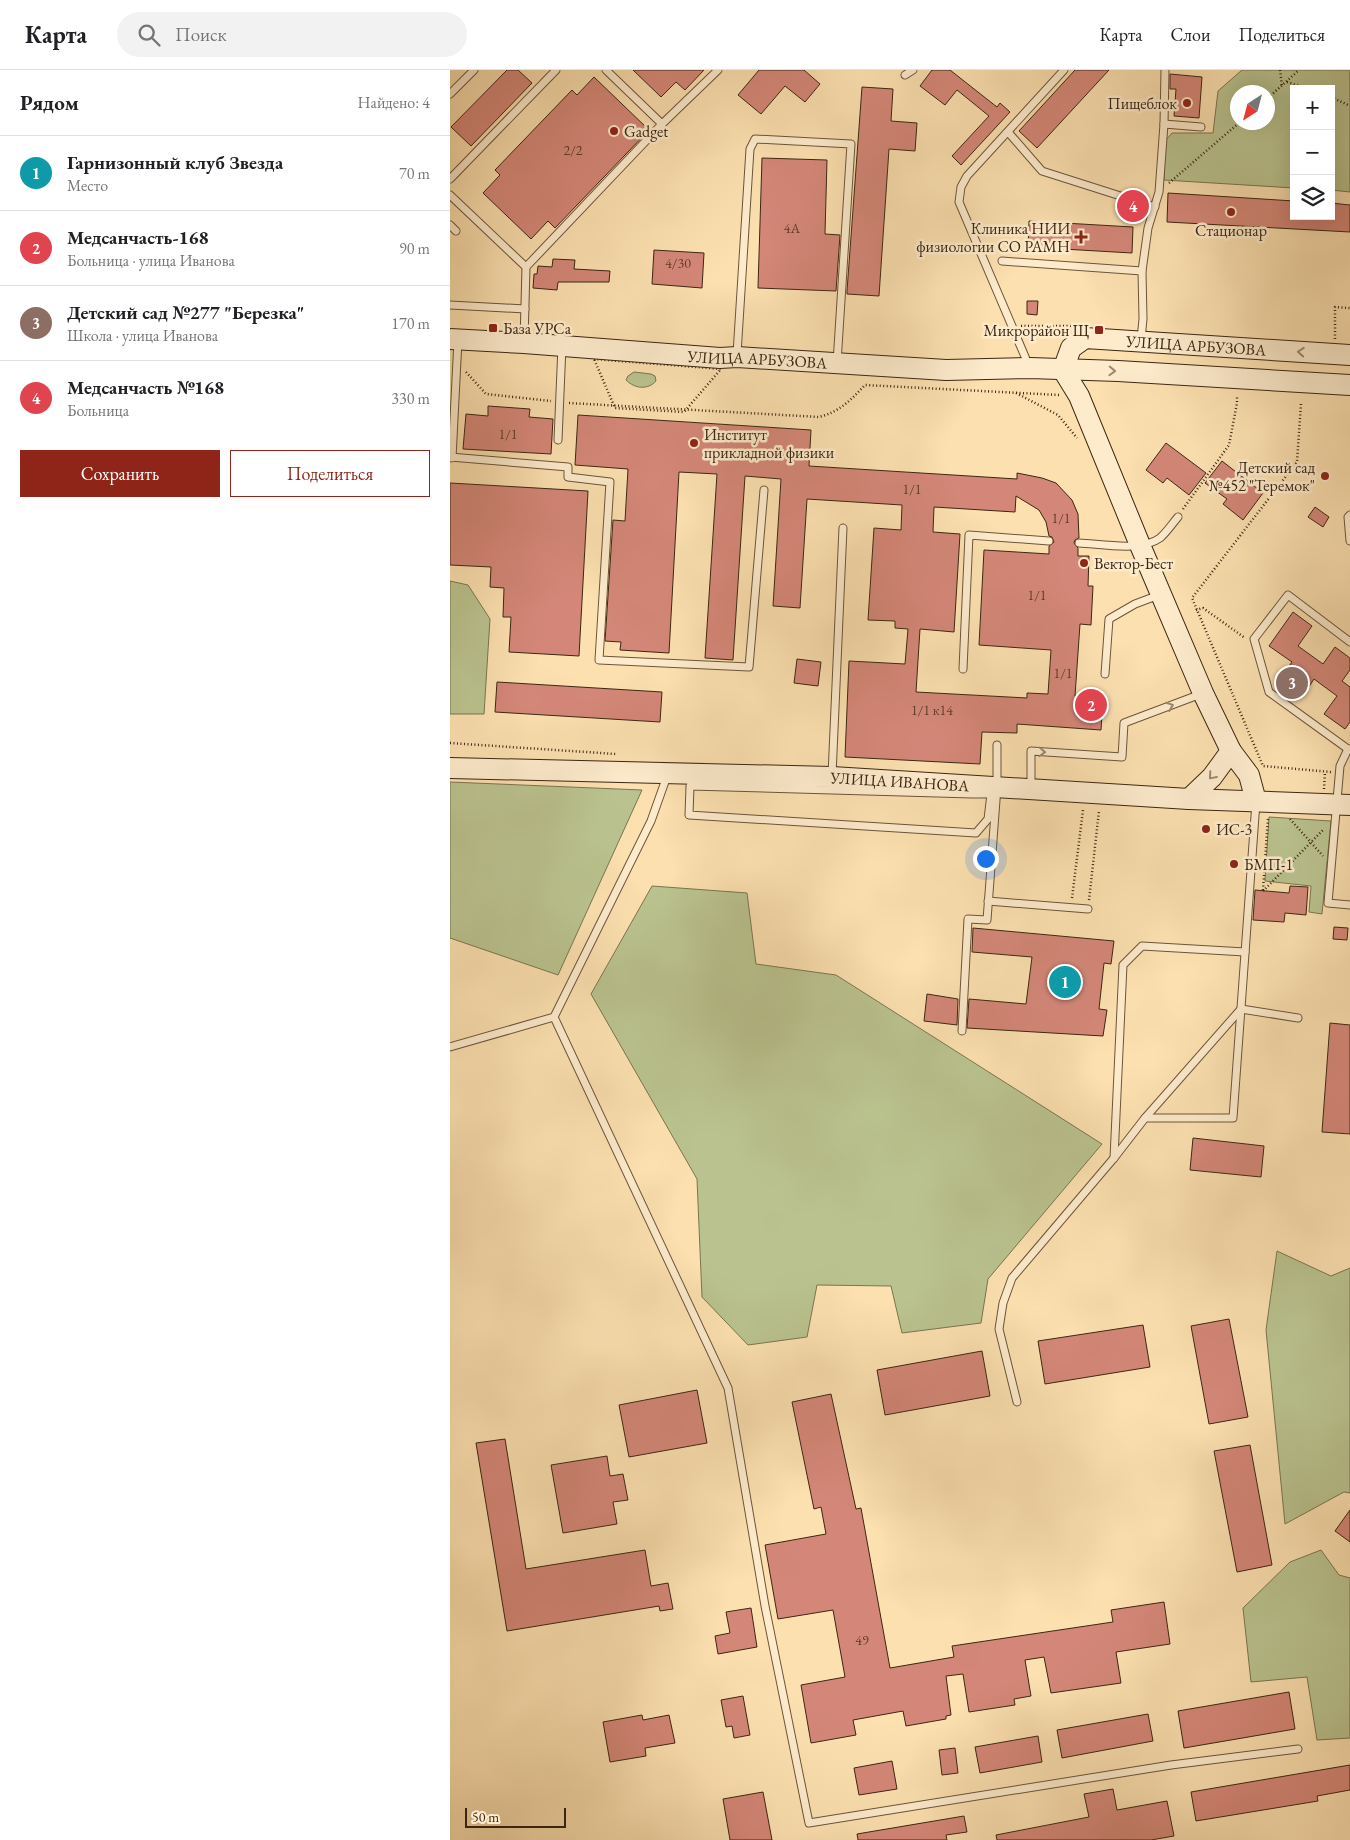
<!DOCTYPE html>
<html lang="ru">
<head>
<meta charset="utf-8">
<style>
  :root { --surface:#fff; --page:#f2f2f2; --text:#202124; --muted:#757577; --line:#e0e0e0; --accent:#8f2418 }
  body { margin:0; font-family:"EB Garamond",serif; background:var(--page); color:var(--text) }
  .controls { position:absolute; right:15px; top:15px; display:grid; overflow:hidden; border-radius:0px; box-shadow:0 5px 20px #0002 }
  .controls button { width:45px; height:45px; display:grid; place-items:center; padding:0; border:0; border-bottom:1px solid var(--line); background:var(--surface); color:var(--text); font:25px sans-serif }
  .compass { position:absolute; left:780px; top:15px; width:45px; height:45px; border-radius:50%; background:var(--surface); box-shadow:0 5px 20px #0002; rotate:216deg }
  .scale { position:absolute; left:15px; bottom:12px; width:101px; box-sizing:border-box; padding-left:5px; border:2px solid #3c2612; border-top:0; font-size:14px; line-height:18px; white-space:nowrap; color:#3c2612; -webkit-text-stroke:4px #fdebcc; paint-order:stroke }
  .you { position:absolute; left:535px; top:788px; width:18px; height:18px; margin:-12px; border:4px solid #fff; border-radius:50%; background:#1a73e8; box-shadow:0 0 0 8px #1a73e833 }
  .badge { display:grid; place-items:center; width:32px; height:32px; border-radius:50%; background:var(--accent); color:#fff; font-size:16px; font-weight:700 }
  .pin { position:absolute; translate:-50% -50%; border:2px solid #fff; box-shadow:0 1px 5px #0006 }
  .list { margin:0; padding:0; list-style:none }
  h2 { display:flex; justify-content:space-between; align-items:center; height:65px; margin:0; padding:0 20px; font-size:21px }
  h2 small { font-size:16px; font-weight:400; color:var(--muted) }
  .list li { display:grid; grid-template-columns:32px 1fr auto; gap:15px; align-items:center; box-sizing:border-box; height:75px; padding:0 20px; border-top:1px solid var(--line) }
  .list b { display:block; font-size:19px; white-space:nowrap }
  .list p { margin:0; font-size:16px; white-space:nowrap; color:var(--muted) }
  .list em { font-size:16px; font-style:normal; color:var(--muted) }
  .actions { display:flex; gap:10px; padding:15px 20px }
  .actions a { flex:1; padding:11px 0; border:1px solid var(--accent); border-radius:0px; text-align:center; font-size:18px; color:var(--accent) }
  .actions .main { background:var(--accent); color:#fff }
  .icon { flex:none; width:28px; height:28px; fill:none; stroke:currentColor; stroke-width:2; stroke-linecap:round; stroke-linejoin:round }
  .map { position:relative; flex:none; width:900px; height:1770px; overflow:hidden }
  header { display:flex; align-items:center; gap:30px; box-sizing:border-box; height:70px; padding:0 25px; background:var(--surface); border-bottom:1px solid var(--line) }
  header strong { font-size:24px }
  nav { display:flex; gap:28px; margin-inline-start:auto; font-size:18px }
  .search { width:350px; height:45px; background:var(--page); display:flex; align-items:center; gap:12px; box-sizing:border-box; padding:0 18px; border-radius:28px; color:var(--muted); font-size:19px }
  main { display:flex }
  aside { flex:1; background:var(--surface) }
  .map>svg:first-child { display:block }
  .green { fill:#bac38f; stroke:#7b7450; fill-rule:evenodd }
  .building { fill:#d48778; stroke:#3c2612; fill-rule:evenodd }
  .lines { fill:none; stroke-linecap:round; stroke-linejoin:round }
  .lane-casing { stroke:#6c543a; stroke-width:9 }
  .secondary-casing { stroke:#3c2612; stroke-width:22 }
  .path { stroke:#3c2612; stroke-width:2.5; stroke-dasharray:1 2.5; stroke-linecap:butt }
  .lane { stroke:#fdebcc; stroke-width:7 }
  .secondary { stroke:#fdebcc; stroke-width:20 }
  .oneway { stroke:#9c886f }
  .poi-dot { fill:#8f2418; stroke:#fdebcc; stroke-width:2 }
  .labels { text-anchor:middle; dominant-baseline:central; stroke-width:5; stroke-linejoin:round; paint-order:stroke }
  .number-label { font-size:14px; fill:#623e2c }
  .poi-label { font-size:16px; fill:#3c2612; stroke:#fdebcc; text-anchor:start }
  .street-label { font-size:16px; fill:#3c2612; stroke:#fdebcc }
</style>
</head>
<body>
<header>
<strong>Карта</strong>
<div class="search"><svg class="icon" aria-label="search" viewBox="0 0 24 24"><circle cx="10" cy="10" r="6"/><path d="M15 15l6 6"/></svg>Поиск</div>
<nav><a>Карта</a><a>Слои</a><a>Поделиться</a></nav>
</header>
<main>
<aside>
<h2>Рядом<small>Найдено: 4</small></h2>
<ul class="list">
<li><span class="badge" style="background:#0f9aa8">1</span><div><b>Гарнизонный клуб Звезда</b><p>Место</p></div><em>70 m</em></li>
<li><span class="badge" style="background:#e0444e">2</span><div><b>Медсанчасть-168</b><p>Больница · улица Иванова</p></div><em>90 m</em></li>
<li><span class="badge" style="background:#8d6e63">3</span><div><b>Детский сад №277 &quot;Березка&quot;</b><p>Школа · улица Иванова</p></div><em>170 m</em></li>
<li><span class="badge" style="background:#e0444e">4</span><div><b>Медсанчасть №168</b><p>Больница</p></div><em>330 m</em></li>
</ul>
<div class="actions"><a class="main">Сохранить</a><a>Поделиться</a></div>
</aside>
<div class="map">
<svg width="900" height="1770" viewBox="0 0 900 1770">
  <rect width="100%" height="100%" fill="#fce0b0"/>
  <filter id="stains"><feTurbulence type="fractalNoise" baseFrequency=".004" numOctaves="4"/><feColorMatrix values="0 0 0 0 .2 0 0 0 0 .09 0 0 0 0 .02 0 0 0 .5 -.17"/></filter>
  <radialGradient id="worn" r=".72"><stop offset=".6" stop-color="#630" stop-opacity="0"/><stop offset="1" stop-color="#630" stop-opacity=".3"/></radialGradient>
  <g class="green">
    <path d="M 792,0 L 900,0 L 900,122 L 881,120 L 881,19 L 844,19 L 844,118 L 714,110 L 714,72 L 722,63 L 763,63 L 768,21 ZM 788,22 L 818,22 L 818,52 L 788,52 Z"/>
    <path d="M 184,302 L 201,304 L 205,306 L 206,311 C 198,320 185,319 176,310 L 178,306 Z"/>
    <path d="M 0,511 L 18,515 L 40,549 L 34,644 L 0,644 Z"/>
    <path d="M 0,712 L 192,720 L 108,905 L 0,868 Z"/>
    <path d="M 819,747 L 881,751 L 872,844 L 859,842 L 861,816 L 815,811 Z"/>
    <path d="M 202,816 L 297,823 L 306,894 L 386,905 L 652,1074 L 538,1209 L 531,1253 L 452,1263 L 441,1216 L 367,1215 L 357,1267 L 298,1275 L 252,1227 L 247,1109 L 141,924 Z"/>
    <path d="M 827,1181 L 881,1206 L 900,1198 L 900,1423 L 894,1422 L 835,1454 L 816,1260 Z"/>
    <path d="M 871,1480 L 889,1505 L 900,1508 L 900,1668 L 867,1670 L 857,1607 L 801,1612 L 793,1538 L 840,1492 Z"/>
  </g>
  <g class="building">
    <path d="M 57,0 L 68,0 L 82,13 L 21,76 L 1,57 Z"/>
    <path d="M 183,0 L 254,0 L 235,20 L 226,12 L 211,27 Z"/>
    <path d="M 309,0 L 354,0 L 370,14 L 355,32 L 335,16 L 311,44 L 288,25 Z"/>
    <path d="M 482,0 L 500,0 L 547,37 L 550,33 L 560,42 L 511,95 L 502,86 L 539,46 L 507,20 L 495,35 L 470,16 Z"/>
    <path d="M 625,0 L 659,0 L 587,78 L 569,61 Z"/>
    <path d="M 720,4 L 752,7 L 749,48 L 724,46 L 726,19 L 720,19 Z"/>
    <path d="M 144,7 L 199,60 L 105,158 L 98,151 L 81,169 L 33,123 L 50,105 L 45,100 L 122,20 L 127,25 Z"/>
    <path d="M 412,17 L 443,19 L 441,51 L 467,53 L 465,81 L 439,79 L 429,226 L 397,224 L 397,221 Z"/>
    <path d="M 312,88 L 377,90 L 375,164 L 390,165 L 386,221 L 308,218 Z"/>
    <path d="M 718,123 L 844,131 L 844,146 L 881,146 L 881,133 L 900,135 L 900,162 L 717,152 Z"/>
    <path d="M 579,151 L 683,157 L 682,183 L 578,177 Z"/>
    <path d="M 204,180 L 254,183 L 252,218 L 202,214 Z"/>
    <path d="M 103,189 L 125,190 L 124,199 L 160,201 L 159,212 L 108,212 L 107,220 L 83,218 L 84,204 L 87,204 L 88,196 L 102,197 Z"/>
    <path d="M 577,231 L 588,231 L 587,245 L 577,244 Z"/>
    <path d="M 38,336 L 80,339 L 79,347 L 103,349 L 101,384 L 13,379 L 16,344 L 38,346 Z"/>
    <path d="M 128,345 L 361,360 L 359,396 L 567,409 L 567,403 L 592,408 L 606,413 L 622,430 L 628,444 L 629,468 L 625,470 L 624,473 L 628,478 L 628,486 L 639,486 L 638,516 L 643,516 L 641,555 L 630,554 L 625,626 L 653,628 L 651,660 L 567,654 L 567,663 L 532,662 L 530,694 L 395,687 L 399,591 L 455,594 L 458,559 L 445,558 L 445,551 L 418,550 L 424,458 L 451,460 L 452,435 L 357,429 L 350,538 L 323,536 L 331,409 L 295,406 L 283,590 L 255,588 L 267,404 L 229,402 L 219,583 L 170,580 L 171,572 L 155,571 L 163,450 L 175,451 L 178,399 L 125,395 ZM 566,426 L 589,440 L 596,452 L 599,466 L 602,467 L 604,472 L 599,476 L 599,484 L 534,480 L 529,575 L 601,580 L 598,624 L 577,623 L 577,628 L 466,622 L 470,559 L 504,562 L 510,464 L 483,462 L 484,437 L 565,442 Z"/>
    <path d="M 716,373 L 756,403 L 739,425 L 717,408 L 713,413 L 696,400 Z"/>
    <path d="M 772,391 L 813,423 L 793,450 L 773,434 L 777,429 L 755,413 Z"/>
    <path d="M 0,413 L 138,421 L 129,586 L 59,582 L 61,547 L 53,547 L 54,518 L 40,517 L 41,497 L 0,495 Z"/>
    <path d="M 865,437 L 879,447 L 873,457 L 858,447 Z"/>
    <path d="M 843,542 L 862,556 L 848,576 L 873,594 L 885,577 L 900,588 L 900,600 L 892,611 L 900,617 L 900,652 L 895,659 L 874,644 L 887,626 L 864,609 L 852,627 L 829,610 L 842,592 L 819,576 Z"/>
    <path d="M 347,589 L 371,592 L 368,616 L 344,613 Z"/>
    <path d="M 47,612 L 212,622 L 210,652 L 45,642 Z"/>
    <path d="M 840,816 L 858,817 L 856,845 L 835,843 L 834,852 L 803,850 L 805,820 L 839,823 Z"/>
    <path d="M 884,857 L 898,858 L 897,870 L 883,869 Z"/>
    <path d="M 523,858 L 664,871 L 661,894 L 654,893 L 649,939 L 657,940 L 653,966 L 517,958 L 519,929 L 576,934 L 582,887 L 522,882 Z"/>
    <path d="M 477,924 L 508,929 L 507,955 L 474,951 Z"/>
    <path d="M 880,953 L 900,955 L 900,1064 L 872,1062 Z"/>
    <path d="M 743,1068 L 814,1076 L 811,1107 L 740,1100 Z"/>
    <path d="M 779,1249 L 798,1347 L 759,1354 L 741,1256 Z"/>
    <path d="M 693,1255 L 700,1297 L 595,1314 L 588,1271 Z"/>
    <path d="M 532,1281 L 540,1326 L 435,1345 L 427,1300 Z"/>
    <path d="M 247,1320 L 257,1373 L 179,1387 L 169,1335 Z"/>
    <path d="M 381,1324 L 406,1439 L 411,1438 L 440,1598 L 504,1587 L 502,1576 L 663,1552 L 661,1540 L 714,1532 L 720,1574 L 666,1582 L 671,1613 L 601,1623 L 594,1587 L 575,1590 L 581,1626 L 564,1629 L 565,1635 L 519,1642 L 513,1604 L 496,1606 L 501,1645 L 496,1646 L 496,1649 L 456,1656 L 453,1641 L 403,1650 L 406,1665 L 361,1673 L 351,1615 L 395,1607 L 383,1540 L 328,1549 L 315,1475 L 376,1464 L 371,1437 L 364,1439 L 342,1332 Z"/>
    <path d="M 55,1369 L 76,1499 L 195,1480 L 201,1516 L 218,1513 L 223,1539 L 210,1541 L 209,1536 L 57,1561 L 26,1373 Z"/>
    <path d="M 800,1375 L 822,1495 L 787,1502 L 764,1381 Z"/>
    <path d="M 157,1386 L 160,1406 L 173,1404 L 178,1430 L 163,1432 L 167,1454 L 113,1463 L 101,1395 Z"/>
    <path d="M 900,1440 L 900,1472 L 885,1461 Z"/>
    <path d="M 301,1538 L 307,1577 L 268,1584 L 265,1566 L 280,1563 L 276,1542 Z"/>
    <path d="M 839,1622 L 845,1659 L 734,1678 L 728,1641 Z"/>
    <path d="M 293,1626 L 300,1665 L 284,1668 L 282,1656 L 276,1657 L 271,1630 Z"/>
    <path d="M 698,1644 L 703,1671 L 612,1688 L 607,1660 Z"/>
    <path d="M 192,1645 L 193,1650 L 219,1645 L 225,1673 L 195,1678 L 196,1686 L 160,1692 L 153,1652 Z"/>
    <path d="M 588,1666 L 592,1692 L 530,1703 L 525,1677 Z"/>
    <path d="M 505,1678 L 508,1703 L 492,1705 L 489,1680 Z"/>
    <path d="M 442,1691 L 447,1719 L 409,1725 L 404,1698 Z"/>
    <path d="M 900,1695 L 900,1720 L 867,1726 L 868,1731 L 746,1751 L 741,1722 Z"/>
    <path d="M 663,1719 L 667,1740 L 717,1731 L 724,1766 L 701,1770 L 547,1770 L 546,1765 L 639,1747 L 634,1724 Z"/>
    <path d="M 313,1722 L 322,1770 L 280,1770 L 273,1729 Z"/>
    <path d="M 514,1746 L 517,1762 L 496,1765 L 497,1770 L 408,1770 L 407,1764 Z"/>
  </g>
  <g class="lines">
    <defs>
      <g id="lane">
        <path d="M 156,0 L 212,54"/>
        <path d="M 455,5 L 463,0"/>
        <path d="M 0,24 L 24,0"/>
        <path d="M 714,54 L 751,57"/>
        <path d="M 558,62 L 592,101 L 705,137"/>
        <path d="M 0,109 L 106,0"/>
        <path d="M 0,125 L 76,197"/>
        <path d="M 0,155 L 6,161"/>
        <path d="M 552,191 L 692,201"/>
        <path d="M 0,235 L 75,239"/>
        <path d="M 691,269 L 693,249 L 692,201 L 698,158 L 709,122 L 714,54 L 715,0"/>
        <path d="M 74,271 L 76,197 L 212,54 L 268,0"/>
        <path d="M 287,284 L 300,79 L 305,69 L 401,74 L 387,293"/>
        <path d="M 579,296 L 509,132 L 511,117 L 517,106 L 614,0"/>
        <path d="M 108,370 L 112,276"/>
        <path d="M 0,387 L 118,397 L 118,407 L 160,412 L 149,590 L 299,597 L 314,420"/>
        <path d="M 2,388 L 8,270"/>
        <path d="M 900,445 L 898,447 L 900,471"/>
        <path d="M 629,473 C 652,474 691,482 710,468 C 717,462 722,454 728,447"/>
        <path d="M 900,572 L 838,525 L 804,569 L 819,622 L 898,679 L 900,679"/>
        <path d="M 513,599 L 519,465 L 599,471"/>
        <path d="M 655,604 L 659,549 L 685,534 L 709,525"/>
        <path d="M 898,679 L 890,696 L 878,833 L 900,835"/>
        <path d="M 382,705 L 393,458"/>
        <path d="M 240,716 L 522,724 L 541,724 L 538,749 L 526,763 L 239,745 Z"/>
        <path d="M 581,719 L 581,681 L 672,687 L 674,653 L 751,624"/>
        <path d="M 538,831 L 638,839"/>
        <path d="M 104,947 L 278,1318 L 315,1536 L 359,1753 L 721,1695 L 848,1679"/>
        <path d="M 512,961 L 518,849 L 537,850 L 547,717 L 547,675"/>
        <path d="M 0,977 L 104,947 L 201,751 L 217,706"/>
        <path d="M 695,1048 L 791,939 L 848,948"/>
        <path d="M 664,1088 L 673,895 L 692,876 L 795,882"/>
        <path d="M 567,1332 L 549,1259 L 553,1233 L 562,1208 L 664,1088 L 695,1048 L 783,1048 L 806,732"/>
      </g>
      <g id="secondary">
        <path id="s1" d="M 0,269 L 74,273 L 270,288 L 287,287 L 496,300 L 580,298 L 668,301 L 900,315"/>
        <path d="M 613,300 L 629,326 L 690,475 L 753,623 L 781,681 L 799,705 L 806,731"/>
        <path id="s2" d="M 613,300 L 621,278 L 635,268 L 900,285"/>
        <path id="s3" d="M 0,698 L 382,707 L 739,729 L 900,735"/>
        <path d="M 739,729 L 762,707 L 781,681"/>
      </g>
    </defs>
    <use href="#lane" class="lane-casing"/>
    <use href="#secondary" class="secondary-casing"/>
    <g class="path">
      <path d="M 830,0 L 832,16"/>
      <path d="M 837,12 L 859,19"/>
      <path d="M 881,27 L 900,36"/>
      <path d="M 818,28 L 849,0"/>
      <path d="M 719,113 L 790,52"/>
      <path d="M 571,256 L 623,256"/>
      <path d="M 885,269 L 885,237 L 900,238"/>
      <path d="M 144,289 L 271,299 L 234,342 L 165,338 Z"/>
      <path d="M 16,302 L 36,324 L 101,331"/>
      <path d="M 566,323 L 608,345 L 627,368"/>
      <path d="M 119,333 L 369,347 C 389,342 401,330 415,315 L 609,325"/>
      <path d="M 851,334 L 847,392 L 742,528 L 813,696 L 881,702"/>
      <path d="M 733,439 L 779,375 L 787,333 L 787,325"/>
      <path d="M 746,540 L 753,538 L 795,568"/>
      <path d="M 0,673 L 166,684"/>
      <path d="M 874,719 L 875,702"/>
      <path d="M 840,749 L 873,786"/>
      <path d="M 813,820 L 818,748"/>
      <path d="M 813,821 L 874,759"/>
      <path d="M 622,828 L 633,740"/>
      <path d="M 639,830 L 649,741"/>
    </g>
    <use href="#lane" class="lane"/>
    <use href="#secondary" class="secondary"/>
  </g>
  <defs><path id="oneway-chevron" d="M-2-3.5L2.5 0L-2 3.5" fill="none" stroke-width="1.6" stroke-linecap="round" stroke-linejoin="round" transform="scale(1.25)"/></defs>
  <g class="oneway">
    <use href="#oneway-chevron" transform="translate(851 282) rotate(-176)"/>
    <use href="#oneway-chevron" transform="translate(662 301) rotate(2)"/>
    <use href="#oneway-chevron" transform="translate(720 636) rotate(-21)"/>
    <use href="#oneway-chevron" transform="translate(592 682) rotate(3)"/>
    <use href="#oneway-chevron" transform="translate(762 706) rotate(131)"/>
  </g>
  <g class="poi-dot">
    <circle cx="737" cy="33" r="5"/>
    <circle cx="164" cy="61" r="5"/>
    <circle cx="781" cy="142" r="5"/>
    <path d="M628.5 159.5h5v5h5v5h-5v5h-5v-5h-5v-5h5z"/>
    <rect x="38" y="253" width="10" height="10" rx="2.5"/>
    <rect x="644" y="255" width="10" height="10" rx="2.5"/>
    <circle cx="244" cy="373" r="5"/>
    <circle cx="875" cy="406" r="5"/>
    <circle cx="634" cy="493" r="5"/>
    <circle cx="756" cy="759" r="5"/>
    <circle cx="784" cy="794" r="5"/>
  </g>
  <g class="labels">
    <g class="number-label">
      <text x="123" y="80">2/2</text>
      <text x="342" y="158">4А</text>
      <text x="228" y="193">4/30</text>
      <text x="58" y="364">1/1</text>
      <text x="462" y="419">1/1</text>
      <text x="611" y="448">1/1</text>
      <text x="587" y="525">1/1</text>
      <text x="613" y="603">1/1</text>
      <text x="482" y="640">1/1 к14</text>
      <text x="412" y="1570">49</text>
    </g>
    <g class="poi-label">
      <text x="727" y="33" text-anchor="end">Пищеблок</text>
      <text x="174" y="61">Gadget</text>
      <text x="620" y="158" text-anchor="end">Клиника НИИ<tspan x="620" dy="18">физиологии СО РАМН</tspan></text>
      <text x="781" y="160" text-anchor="middle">Стационар</text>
      <text x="53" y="258">База УРСа</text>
      <text x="639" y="260" text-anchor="end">Микрорайон Щ</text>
      <text x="254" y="364">Институт<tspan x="254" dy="18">прикладной физики</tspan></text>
      <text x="865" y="397" text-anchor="end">Детский сад<tspan x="865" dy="18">№452 "Теремок"</tspan></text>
      <text x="644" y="493">Вектор-Бeст</text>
      <text x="766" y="759">ИС-3</text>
      <text x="794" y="794">БМП-1</text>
    </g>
    <g class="street-label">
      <text stroke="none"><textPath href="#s2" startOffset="152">УЛИЦА АРБУЗОВА</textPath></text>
      <text stroke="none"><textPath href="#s1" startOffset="308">УЛИЦА АРБУЗОВА</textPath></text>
      <text stroke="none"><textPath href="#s3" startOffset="450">УЛИЦА ИВАНОВА</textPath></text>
    </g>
  </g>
  <rect width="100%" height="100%" filter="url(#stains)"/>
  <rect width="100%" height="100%" fill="url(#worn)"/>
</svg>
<div class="controls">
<button>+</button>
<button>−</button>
<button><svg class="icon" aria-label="layers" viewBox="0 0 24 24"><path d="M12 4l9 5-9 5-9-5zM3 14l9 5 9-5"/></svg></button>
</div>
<svg class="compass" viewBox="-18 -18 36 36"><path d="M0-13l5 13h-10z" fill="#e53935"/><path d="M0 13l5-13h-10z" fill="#757577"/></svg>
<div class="scale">50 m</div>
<div class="you"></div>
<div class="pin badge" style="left:615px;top:912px;background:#0f9aa8">1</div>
<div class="pin badge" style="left:641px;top:635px;background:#e0444e">2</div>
<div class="pin badge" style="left:842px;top:613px;background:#8d6e63">3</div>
<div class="pin badge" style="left:683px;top:136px;background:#e0444e">4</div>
</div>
</main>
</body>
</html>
